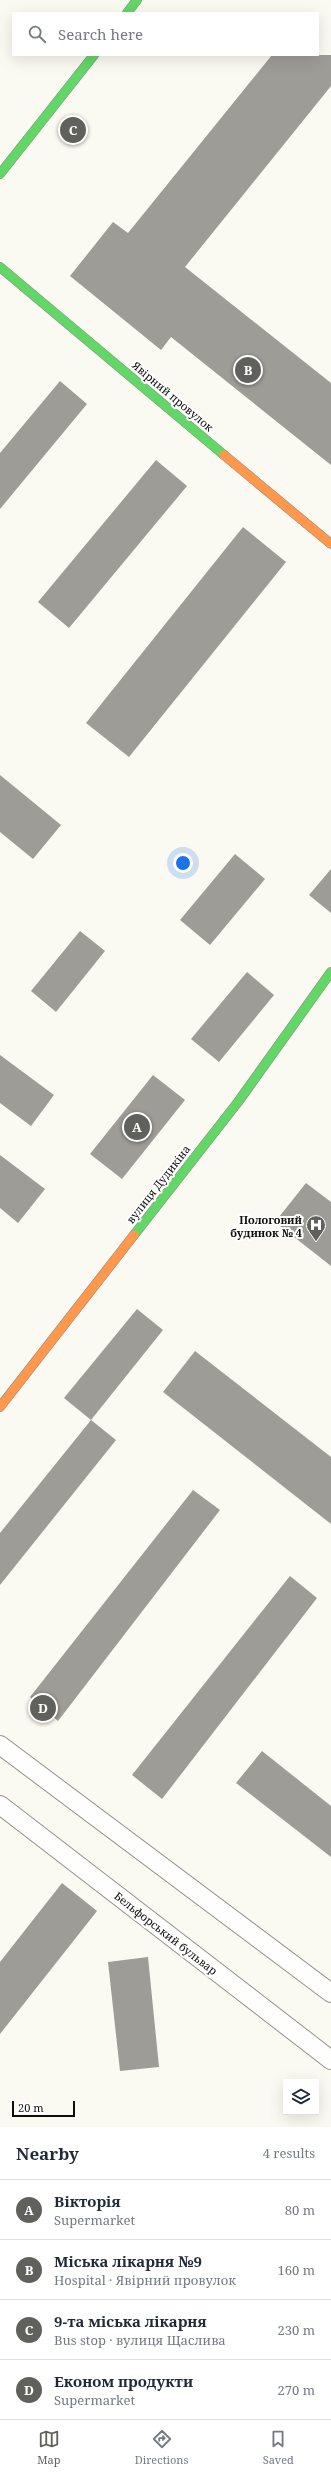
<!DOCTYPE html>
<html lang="en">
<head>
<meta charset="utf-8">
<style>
  :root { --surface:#fff; --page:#f6f6f7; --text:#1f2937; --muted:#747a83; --line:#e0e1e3; --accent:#60605d }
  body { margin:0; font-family:"Noto Serif",serif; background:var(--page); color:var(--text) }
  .controls { position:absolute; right:12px; bottom:12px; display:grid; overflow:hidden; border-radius:0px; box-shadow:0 4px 16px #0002 }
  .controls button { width:36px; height:36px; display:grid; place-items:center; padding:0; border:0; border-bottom:1px solid var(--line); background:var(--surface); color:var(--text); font:20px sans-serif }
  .scale { position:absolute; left:12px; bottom:10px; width:63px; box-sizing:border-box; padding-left:4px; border:2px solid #0d0d0d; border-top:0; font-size:11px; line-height:14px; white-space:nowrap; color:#0d0d0d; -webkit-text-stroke:3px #fff; paint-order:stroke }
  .you { position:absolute; left:183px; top:863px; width:14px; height:14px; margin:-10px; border:3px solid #fff; border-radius:50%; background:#1a73e8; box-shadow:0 0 0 6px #1a73e833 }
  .badge { display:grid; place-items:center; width:26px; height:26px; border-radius:50%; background:var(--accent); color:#fff; font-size:13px; font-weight:700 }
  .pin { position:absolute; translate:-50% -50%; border:2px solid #fff; box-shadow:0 1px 4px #0006 }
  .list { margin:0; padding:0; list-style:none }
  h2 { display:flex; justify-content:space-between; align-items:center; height:52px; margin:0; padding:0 16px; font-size:17px }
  h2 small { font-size:13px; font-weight:400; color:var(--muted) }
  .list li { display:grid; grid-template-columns:26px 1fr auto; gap:12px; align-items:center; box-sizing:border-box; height:60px; padding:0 16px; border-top:1px solid var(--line) }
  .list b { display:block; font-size:15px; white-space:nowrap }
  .list p { margin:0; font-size:13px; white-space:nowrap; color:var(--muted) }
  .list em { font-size:13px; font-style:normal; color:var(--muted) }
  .icon { flex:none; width:22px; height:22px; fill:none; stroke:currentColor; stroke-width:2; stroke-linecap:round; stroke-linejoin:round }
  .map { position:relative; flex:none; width:331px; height:2127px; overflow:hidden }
  .search { position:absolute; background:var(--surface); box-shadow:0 4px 16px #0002; left:12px; right:12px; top:12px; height:44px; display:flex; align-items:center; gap:10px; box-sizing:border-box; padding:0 14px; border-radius:0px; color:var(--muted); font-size:15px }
  .sheet { height:292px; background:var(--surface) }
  nav { display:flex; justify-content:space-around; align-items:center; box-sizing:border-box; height:56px; border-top:1px solid var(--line); background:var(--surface); font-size:11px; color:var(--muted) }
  nav a { display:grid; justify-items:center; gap:2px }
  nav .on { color:var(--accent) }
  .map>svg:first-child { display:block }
  .building { fill:#9d9c97 }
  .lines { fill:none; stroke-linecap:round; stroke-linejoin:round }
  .street-casing { stroke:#949390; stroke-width:20 }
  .fast-casing { stroke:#8a8a87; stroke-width:10 }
  .slow-casing { stroke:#8a8a87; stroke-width:10 }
  .street { stroke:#fefefd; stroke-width:18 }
  .fast { stroke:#63d668; stroke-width:9 }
  .slow { stroke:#ff974d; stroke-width:9 }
  .labels { text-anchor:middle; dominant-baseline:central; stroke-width:4; stroke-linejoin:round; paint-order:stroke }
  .street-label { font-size:11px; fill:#0d0d0d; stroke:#fff }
  .poi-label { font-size:11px; font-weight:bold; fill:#0d0d0d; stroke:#fff; text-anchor:end }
</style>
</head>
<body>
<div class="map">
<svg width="331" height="2127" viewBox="0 0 331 2127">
  <rect width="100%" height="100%" fill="#faf9f2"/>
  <g class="building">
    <path d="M 272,55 L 331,55 L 331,86 L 185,267 L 331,383 L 331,465 L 171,337 L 161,350 L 70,276 L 113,222 L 128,233 Z"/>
    <path d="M 60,381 L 87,404 L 0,509 L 0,453 Z"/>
    <path d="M 156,460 L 187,486 L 69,628 L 38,602 Z"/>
    <path d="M 243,527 L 286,562 L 129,757 L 86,723 Z"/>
    <path d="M 0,775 L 61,825 L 33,859 L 0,832 Z"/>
    <path d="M 235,854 L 265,879 L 210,945 L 180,920 Z"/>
    <path d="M 331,869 L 331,913 L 309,895 Z"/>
    <path d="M 80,931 L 105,951 L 56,1012 L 31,991 Z"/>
    <path d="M 247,972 L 274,995 L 219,1062 L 191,1039 Z"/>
    <path d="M 0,1055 L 54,1095 L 31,1126 L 0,1103 Z"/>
    <path d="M 153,1075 L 185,1100 L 122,1179 L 90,1154 Z"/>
    <path d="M 0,1155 L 45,1189 L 18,1223 L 0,1208 Z"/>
    <path d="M 306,1183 L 331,1202 L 331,1266 L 275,1222 Z"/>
    <path d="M 137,1309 L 163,1330 L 91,1420 L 64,1398 Z"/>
    <path d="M 195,1351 L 331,1457 L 331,1524 L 163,1392 Z"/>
    <path d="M 91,1420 L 116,1440 L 0,1585 L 0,1533 Z"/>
    <path d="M 193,1490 L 220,1510 L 58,1721 L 30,1697 Z"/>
    <path d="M 290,1576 L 317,1598 L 162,1799 L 132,1775 Z"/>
    <path d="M 262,1751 L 331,1806 L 331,1857 L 236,1783 Z"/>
    <path d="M 62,1883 L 97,1911 L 0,2034 L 0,1962 Z"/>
    <path d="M 148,1957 L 159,2067 L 120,2071 L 108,1962 Z"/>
  </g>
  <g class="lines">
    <defs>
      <g id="street">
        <path d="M 0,1745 L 331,1993"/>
        <path d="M 0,1805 L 331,2060"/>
      </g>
      <g id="fast">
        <path d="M 127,13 L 137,0"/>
        <path d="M 0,174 L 94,55"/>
        <path d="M 0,267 L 224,455"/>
        <path d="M 134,1235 L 238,1102 L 331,972"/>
      </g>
      <g id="slow">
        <path d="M 224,455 L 331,544"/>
        <path d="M 0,1407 L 134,1235"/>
      </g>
    </defs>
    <use href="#street" class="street-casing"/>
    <use href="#fast" class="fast-casing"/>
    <use href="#slow" class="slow-casing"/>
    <use href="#street" class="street"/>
    <use href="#fast" class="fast"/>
    <use href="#slow" class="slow"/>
  </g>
  <defs>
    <symbol id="hospital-pin" viewBox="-11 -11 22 30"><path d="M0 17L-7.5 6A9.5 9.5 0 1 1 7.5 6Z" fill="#60605d" stroke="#fff"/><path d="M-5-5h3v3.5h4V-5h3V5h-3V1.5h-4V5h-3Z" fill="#fff"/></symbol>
  </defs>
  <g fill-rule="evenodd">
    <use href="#hospital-pin" x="305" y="1214" width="22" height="30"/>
  </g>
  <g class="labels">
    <g class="street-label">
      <text transform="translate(173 396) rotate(40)">Явірний провулок</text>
      <text transform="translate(158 1184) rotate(-52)">вулиця Дудикіна</text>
      <text transform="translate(166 1933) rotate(38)">Бельфорський бульвар</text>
    </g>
    <g class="poi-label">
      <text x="302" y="1219">Пологовий<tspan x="302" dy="13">будинок № 4</tspan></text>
    </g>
  </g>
</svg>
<div class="controls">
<button><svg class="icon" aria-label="layers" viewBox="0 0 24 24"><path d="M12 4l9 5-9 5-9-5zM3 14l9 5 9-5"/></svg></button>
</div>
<div class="scale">20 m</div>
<div class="you"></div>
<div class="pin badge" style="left:137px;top:1127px">A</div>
<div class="pin badge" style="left:248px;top:370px">B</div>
<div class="pin badge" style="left:73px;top:130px">C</div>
<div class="pin badge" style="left:43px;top:1708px">D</div>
<div class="search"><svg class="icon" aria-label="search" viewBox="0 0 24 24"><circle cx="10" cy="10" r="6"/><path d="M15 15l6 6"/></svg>Search here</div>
</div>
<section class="sheet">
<h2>Nearby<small>4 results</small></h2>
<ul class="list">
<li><span class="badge">A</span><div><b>Вікторія</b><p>Supermarket</p></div><em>80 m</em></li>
<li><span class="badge">B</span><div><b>Міська лікарня №9</b><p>Hospital · Явірний провулок</p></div><em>160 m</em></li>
<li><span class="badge">C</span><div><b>9-та міська лікарня</b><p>Bus stop · вулиця Щаслива</p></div><em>230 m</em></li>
<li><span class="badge">D</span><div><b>Економ продукти</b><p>Supermarket</p></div><em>270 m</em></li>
</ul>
</section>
<nav>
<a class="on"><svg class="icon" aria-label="map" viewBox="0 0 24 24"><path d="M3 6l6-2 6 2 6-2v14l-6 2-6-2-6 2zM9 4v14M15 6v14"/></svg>Map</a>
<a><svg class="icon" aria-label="directions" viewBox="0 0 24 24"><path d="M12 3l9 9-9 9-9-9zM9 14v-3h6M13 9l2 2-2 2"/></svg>Directions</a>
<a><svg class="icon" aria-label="saved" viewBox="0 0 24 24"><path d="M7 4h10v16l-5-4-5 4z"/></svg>Saved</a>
</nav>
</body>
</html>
